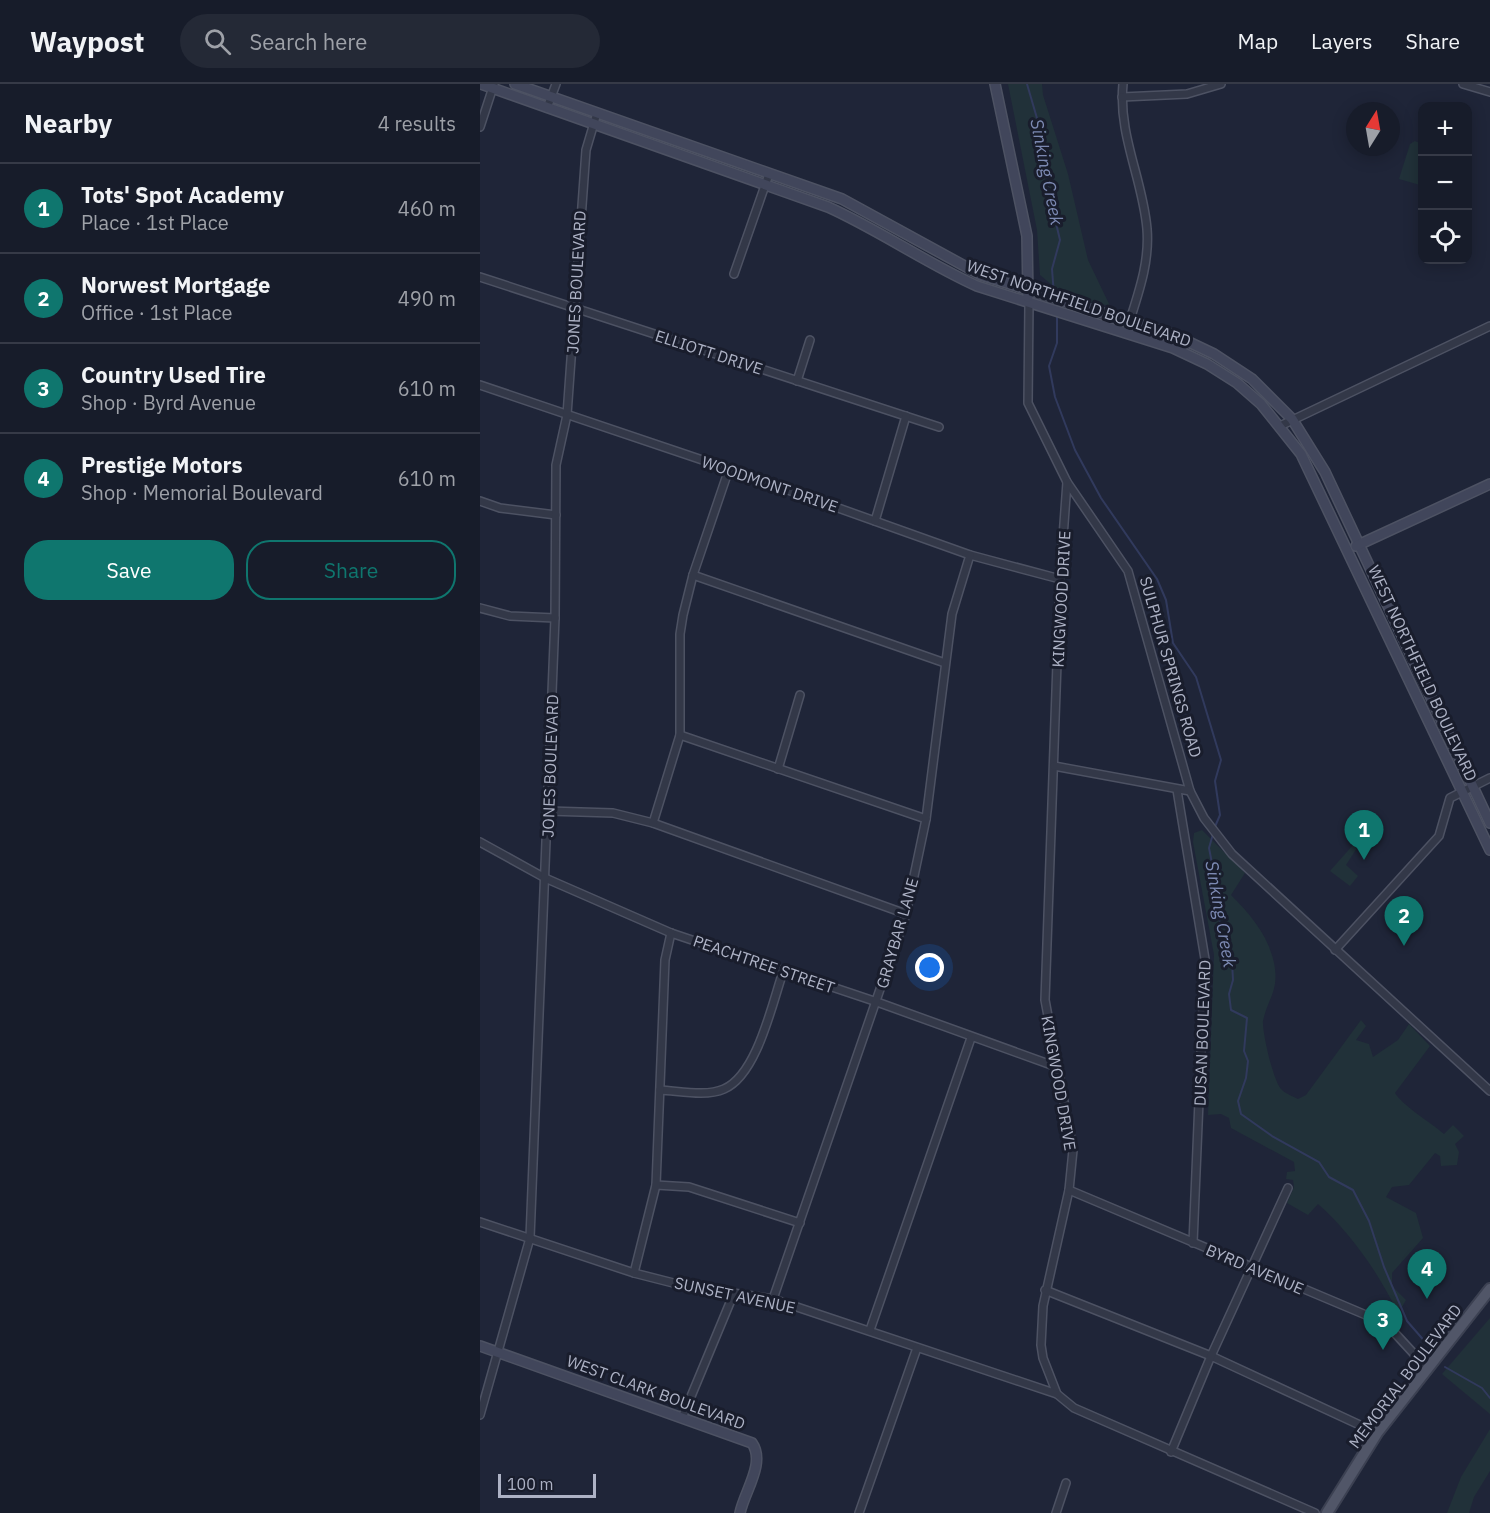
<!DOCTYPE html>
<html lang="en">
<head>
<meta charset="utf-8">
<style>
  :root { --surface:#171c2a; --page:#242936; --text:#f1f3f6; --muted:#9ea1a8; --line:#363a47; --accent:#0f766e }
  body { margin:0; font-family:"IBM Plex Sans",sans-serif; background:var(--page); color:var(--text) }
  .controls { position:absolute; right:18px; top:18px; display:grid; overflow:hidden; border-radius:12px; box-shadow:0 3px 15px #0003 }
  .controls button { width:54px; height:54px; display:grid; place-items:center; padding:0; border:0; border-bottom:2px solid var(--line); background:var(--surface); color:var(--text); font:30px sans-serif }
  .compass { position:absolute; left:866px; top:18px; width:54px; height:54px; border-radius:50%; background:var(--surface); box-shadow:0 3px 15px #0003; rotate:11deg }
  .scale { position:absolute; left:18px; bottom:15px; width:98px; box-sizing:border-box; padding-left:6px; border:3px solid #adb2c5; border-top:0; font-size:16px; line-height:21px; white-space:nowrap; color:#adb2c5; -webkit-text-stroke:4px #191d2c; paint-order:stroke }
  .you { position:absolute; left:450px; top:884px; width:21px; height:21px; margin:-15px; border:4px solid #fff; border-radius:50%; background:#1a73e8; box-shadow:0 0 0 9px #1a73e833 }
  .badge { display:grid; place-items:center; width:39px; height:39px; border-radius:50%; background:var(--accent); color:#fff; font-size:20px; font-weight:700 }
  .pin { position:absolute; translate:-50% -50px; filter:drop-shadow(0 2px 3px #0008) }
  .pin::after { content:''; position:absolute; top:32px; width:21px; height:18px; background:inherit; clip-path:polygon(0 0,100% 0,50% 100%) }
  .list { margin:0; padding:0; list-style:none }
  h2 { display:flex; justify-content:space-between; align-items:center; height:78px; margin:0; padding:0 24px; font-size:26px }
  h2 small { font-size:20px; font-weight:400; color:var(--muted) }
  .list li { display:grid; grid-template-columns:39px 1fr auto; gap:18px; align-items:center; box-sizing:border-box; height:90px; padding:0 24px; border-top:2px solid var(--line) }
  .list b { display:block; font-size:22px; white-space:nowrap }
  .list p { margin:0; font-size:20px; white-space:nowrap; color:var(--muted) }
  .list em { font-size:20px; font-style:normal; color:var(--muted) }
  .actions { display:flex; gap:12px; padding:18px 24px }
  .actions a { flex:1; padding:14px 0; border:2px solid var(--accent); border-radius:24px; text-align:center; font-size:21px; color:var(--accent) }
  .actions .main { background:var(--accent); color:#fff }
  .icon { flex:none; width:33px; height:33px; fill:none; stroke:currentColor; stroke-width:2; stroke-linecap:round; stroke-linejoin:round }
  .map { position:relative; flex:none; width:1010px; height:1429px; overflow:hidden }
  header { display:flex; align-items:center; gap:36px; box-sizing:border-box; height:84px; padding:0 30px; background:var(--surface); border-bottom:2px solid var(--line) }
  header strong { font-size:28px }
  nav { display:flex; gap:33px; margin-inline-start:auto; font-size:21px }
  .search { width:420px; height:54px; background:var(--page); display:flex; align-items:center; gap:15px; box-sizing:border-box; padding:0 21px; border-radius:33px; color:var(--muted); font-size:22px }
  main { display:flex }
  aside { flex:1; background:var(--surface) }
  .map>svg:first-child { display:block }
  .green { fill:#213139 }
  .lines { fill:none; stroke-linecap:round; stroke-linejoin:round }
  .stream { stroke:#313a5d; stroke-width:2 }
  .street-casing { stroke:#4d5263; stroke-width:10 }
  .secondary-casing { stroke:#4d5263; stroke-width:12 }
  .primary-casing { stroke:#3c4152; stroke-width:14 }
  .street { stroke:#333848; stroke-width:7 }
  .secondary { stroke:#41465b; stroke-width:9 }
  .primary { stroke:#515668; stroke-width:10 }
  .labels { text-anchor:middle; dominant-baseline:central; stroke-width:6; stroke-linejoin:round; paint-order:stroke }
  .street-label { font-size:16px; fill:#adb2c5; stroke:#191d2c }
  .water-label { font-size:18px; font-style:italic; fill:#7c89b2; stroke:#191d2c }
</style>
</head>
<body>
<header>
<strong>Waypost</strong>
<div class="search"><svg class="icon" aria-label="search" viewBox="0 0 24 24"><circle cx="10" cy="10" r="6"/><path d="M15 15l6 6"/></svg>Search here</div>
<nav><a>Map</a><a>Layers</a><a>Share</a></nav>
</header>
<main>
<aside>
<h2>Nearby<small>4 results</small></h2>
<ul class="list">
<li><span class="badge">1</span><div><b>Tots' Spot Academy</b><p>Place · 1st Place</p></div><em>460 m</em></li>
<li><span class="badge">2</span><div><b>Norwest Mortgage</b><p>Office · 1st Place</p></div><em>490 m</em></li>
<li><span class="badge">3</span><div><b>Country Used Tire</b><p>Shop · Byrd Avenue</p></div><em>610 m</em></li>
<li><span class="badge">4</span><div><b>Prestige Motors</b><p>Shop · Memorial Boulevard</p></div><em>610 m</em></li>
</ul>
<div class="actions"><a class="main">Save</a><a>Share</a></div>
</aside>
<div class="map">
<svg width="1010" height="1429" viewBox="0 0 1010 1429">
  <rect width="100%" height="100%" fill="#1f2538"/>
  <g class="green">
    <path d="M 528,0 L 562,0 L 563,11 L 588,90 L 608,176 L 630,222 L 585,212 L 560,191 L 557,146 Z"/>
    <path d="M 935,57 L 942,60 L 942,100 L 940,101 L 919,95 L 930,60 Z"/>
    <path d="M 722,746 L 765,789 L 751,811 C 772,832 791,855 795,885 C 798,908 787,917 783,937 C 782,948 794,1000 802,1006 C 806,1010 813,1012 818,1015 L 826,1011 L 881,936 L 886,942 L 876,956 L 889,960 L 893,973 L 918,956 L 929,940 L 950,962 L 915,1009 C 923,1022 950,1038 964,1050 L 973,1041 L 984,1052 L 975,1060 L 979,1068 L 977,1081 L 961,1082 L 960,1072 L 955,1069 L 929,1101 L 912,1103 L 906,1113 L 936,1129 L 943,1154 L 912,1189 L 912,1202 L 926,1216 L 922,1223 L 916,1225 C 897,1187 870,1148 838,1120 L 828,1131 L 807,1119 L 814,1103 L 813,1096 L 806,1095 L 807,1088 L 815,1087 L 814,1078 L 751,1044 L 749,1034 L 741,1030 L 728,1031 L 734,871 L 713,758 L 714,749 Z"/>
    <path d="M 873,761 L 877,764 L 866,781 L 878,792 L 870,802 L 850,787 Z"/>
    <path d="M 1010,1234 L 1010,1330 L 962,1290 Z"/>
    <path d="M 1010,1345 L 1010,1387 L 994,1413 L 989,1429 L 967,1429 L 981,1393 Z"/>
  </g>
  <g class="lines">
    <g class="stream">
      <path d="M 547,0 L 561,48 L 569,110 L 580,156 L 572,185 L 574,211"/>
      <path d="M 577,229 L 577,259 L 569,282 L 575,313 L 595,366 L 621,414 L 677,495 L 686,516 L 693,559 L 716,593 L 741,676 L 735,697 L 740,731 L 734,745"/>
      <path d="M 733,750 L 729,764 L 738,810 L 741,853 L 752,878 L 753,896 L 749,910 L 751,926 L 767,934 L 764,967 L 768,977 L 766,994 L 758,1017 L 761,1030 L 792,1052 L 839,1078 L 849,1093 L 873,1106 L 889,1137 L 904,1183 L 927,1237 L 947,1260"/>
      <path d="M 965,1283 L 1002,1304 L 1010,1314"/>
    </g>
    <defs>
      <g id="street">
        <path d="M 643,0 C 638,51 663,96 667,145 C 670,182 656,215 646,249"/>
        <path d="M 983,0 L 1010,8"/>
        <path d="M 642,13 L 707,10 L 741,0"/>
        <path d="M 67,24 L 76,0"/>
        <path d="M 0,43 L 14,0"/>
        <path d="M 254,190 L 289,90"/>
        <path d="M 0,193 L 459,343"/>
        <path d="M 549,219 L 548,319 L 587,398 L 648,487 L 710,707 L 724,734 L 752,770 L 1010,1007"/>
        <path d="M 317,297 L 330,256"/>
        <path d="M 0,301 L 249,385 L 490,471 L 580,495"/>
        <path d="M 800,342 L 1010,242"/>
        <path d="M 587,398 L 580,495 L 565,916 L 593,1066 L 589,1106 L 563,1222 L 561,1261 L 563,1274 L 577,1310 L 594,1324 L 835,1429"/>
        <path d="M 0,417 L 20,424 L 76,431"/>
        <path d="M 395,437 L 426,332"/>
        <path d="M 213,491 L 465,579"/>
        <path d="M 0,524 L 30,532 L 75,534"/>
        <path d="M 200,651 L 446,735"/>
        <path d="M 574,682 L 710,707"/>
        <path d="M 298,685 L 320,611"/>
        <path d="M 697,706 L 725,875 L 713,1159"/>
        <path d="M 68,727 L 133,729 L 173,739 L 426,830"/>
        <path d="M 173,739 L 200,651 L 200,550 L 203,531 L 213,491 L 249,385"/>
        <path d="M 0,758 L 65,794 L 191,849 L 397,918 L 577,983"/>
        <path d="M 855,866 L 959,752 L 970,714 L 1010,694"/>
        <path d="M 180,1006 C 200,1007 226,1013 244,1005 C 277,991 292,920 303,888"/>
        <path d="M 176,1101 L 209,1103 L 320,1139"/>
        <path d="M 589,1106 L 893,1234 L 912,1246 L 947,1284"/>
        <path d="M 0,1138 L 154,1189 L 205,1202 L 293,1215 L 577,1310"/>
        <path d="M 154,1189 L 176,1101 L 185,876 L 191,849"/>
        <path d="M 565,1206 L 731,1272 L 897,1349"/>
        <path d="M 293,1215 L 426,830 L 446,735 L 472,530 L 490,471"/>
        <path d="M 390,1246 L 491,954"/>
        <path d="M 0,1331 L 50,1154 L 75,534 L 76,381 L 87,331 L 106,66 L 117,29"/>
        <path d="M 202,1334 L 254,1209"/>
        <path d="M 691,1368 L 731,1272 L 808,1104"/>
        <path d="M 379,1429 L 437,1264"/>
        <path d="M 576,1429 L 586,1399"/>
      </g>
      <g id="secondary">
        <path d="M 1,0 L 348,123 C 399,146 446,179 497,202 L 693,264 L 727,280 L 757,299 L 781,320 L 821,370 L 1010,766"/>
        <path d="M 35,0 L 362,115 L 501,191 L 694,251 L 734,270 L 772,295 L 812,335 L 845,388 L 1010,739"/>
        <path d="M 515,0 L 547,152 L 548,213"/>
        <path d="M 876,462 L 1010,400"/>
        <path d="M 0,1262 L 272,1359 C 286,1379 264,1408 260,1429"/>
      </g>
      <path id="primary" d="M 847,1429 L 897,1349 L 1010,1205"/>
    </defs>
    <use href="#street" class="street-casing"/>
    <use href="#secondary" class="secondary-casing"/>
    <use href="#primary" class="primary-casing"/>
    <use href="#street" class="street"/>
    <use href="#secondary" class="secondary"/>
    <use href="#primary" class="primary"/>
  </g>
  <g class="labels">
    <g class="street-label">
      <text transform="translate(96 198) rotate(-87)">JONES BOULEVARD</text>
      <text transform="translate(599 219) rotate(19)">WEST NORTHFIELD BOULEVARD</text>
      <text transform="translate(229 268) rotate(18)">ELLIOTT DRIVE</text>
      <text transform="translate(290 400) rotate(19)">WOODMONT DRIVE</text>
      <text transform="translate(581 515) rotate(-87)">KINGWOOD DRIVE</text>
      <text transform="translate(691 583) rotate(74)">SULPHUR SPRINGS ROAD</text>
      <text transform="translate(943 589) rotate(65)">WEST NORTHFIELD BOULEVARD</text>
      <text transform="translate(70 682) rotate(-88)">JONES BOULEVARD</text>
      <text transform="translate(417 849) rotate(-74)">GRAYBAR LANE</text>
      <text transform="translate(284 880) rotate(19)">PEACHTREE STREET</text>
      <text transform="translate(722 949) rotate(-88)">DUSAN BOULEVARD</text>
      <text transform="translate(579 999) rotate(80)">KINGWOOD DRIVE</text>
      <text transform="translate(775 1185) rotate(23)">BYRD AVENUE</text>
      <text transform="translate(255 1211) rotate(12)">SUNSET AVENUE</text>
      <text transform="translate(925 1292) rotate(-53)">MEMORIAL BOULEVARD</text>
      <text transform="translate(176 1308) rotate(20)">WEST CLARK BOULEVARD</text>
    </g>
    <g class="water-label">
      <text transform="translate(567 88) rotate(79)">Sinking Creek</text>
      <text transform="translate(741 830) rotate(80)">Sinking Creek</text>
    </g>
  </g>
</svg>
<div class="controls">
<button>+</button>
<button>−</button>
<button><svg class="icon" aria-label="locate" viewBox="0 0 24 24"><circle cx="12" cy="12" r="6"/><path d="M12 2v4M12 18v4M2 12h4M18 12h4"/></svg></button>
</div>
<svg class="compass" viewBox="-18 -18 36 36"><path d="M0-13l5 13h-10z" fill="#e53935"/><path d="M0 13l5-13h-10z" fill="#9ea1a8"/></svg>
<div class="scale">100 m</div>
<div class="you"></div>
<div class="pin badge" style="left:884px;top:776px">1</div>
<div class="pin badge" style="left:924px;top:862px">2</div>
<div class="pin badge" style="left:903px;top:1266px">3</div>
<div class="pin badge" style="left:947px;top:1215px">4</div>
</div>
</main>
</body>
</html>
